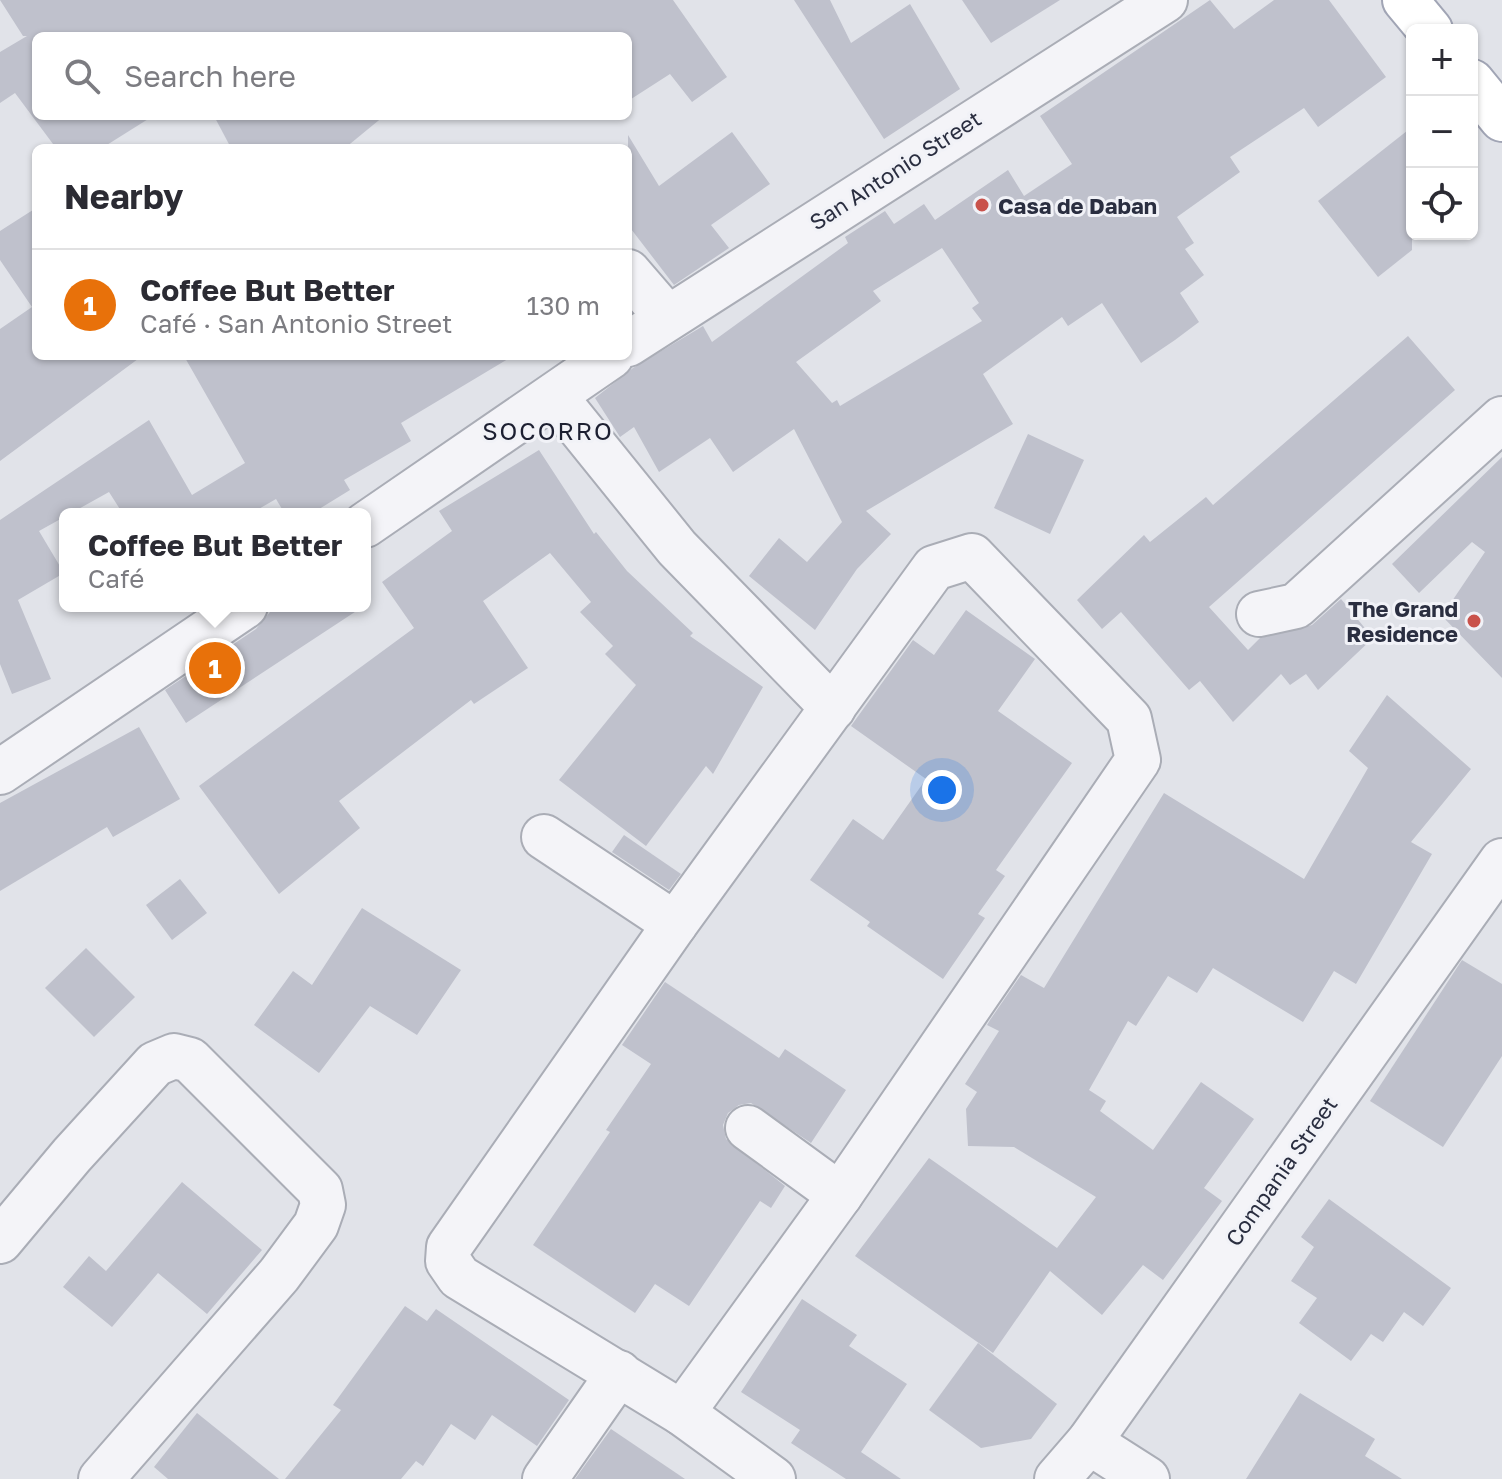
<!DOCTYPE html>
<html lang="en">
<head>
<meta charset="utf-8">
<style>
  :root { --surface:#fff; --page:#f2f2f3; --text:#2b2b33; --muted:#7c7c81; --line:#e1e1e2; --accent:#7c3aed }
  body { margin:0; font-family:"Golos Text",sans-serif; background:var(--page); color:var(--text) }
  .controls { position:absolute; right:24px; top:24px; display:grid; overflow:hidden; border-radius:12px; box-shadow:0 2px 6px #0004 }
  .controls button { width:72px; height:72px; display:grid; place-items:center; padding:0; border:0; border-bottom:2px solid var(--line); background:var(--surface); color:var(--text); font:40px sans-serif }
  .you { position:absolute; left:942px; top:790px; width:28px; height:28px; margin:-20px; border:6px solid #fff; border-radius:50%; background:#1a73e8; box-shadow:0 0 0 12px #1a73e833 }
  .badge { display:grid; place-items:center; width:52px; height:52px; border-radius:50%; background:var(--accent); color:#fff; font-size:26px; font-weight:700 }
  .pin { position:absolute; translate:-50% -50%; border:4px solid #fff; box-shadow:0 2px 8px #0006 }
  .popup { position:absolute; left:59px; top:508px; width:312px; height:104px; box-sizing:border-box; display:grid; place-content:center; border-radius:12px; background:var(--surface); filter:drop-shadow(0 2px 6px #0005); font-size:26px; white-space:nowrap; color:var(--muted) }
  .popup b { font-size:30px; color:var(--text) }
  .popup::after { content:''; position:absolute; left:50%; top:100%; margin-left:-16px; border:16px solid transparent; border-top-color:var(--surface) }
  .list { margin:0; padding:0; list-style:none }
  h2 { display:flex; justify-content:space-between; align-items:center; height:104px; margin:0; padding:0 32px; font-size:34px }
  h2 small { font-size:26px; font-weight:400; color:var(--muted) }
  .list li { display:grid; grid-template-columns:52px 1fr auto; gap:24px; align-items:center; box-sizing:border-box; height:112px; padding:0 32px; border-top:2px solid var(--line) }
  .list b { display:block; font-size:30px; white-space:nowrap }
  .list p { margin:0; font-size:26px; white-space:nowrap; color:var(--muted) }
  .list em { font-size:26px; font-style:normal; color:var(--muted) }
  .icon { flex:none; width:44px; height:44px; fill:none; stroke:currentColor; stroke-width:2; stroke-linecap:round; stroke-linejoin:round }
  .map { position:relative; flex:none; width:1502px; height:1479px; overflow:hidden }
  .search { position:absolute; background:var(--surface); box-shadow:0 2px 6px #0004; left:32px; top:32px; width:600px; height:88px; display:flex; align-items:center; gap:20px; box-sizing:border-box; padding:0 28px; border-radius:12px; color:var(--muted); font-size:30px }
  .panel { position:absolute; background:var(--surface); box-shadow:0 2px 6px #0004; left:32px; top:144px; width:600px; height:216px; border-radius:12px }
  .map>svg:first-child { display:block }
  .building { fill:#bfc1cc; fill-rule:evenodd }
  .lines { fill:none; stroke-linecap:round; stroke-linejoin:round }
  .minor-casing { stroke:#aaadb6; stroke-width:48 }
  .major-casing { stroke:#a1a5b5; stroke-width:48 }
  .minor { stroke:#f4f4f8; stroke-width:44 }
  .major { stroke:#fff; stroke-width:44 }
  .poi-dot { fill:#c9524b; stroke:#f1f2f7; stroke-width:3 }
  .labels { text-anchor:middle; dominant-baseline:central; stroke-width:6; stroke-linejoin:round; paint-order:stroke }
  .street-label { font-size:22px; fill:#2a2e40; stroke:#f1f2f7 }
  .poi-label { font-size:22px; font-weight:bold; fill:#2a2e40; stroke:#f1f2f7; text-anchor:start }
  .neighbourhood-label { font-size:24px; letter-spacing:2px; fill:#1c1f31; stroke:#f1f2f7 }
</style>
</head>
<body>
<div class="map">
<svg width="1502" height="1479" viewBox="0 0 1502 1479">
  <rect width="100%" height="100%" fill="#e1e3e9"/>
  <g class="building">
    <path d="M 0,0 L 673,0 L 727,77 L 692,102 L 670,74 L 628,101 L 628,36 L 36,36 L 36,116 L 153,116 L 102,148 L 56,148 L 15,93 L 0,103 L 0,52 L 27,36 L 23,36 Z"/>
    <path d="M 794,0 L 830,0 L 851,43 L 910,4 L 960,89 L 884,139 Z"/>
    <path d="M 962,0 L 1060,0 L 991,43 Z"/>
    <path d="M 1210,0 L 1234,29 L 1274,0 L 1329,0 L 1386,77 L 1318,127 L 1304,108 L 1230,157 L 1240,172 L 1177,217 L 1194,243 L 1185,249 L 1204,275 L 1180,293 L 1199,322 L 1175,340 L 1141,363 L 1102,303 L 1068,326 L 1062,317 L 983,374 L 1013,424 L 866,511 L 891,534 L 857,569 L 815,630 L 749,576 L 779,538 L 807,562 L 842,522 L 794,429 L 733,472 L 710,438 L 659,472 L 634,427 L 620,437 L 595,398 L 633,368 L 703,326 L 712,342 L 848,243 L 845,237 L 885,211 L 894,224 L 924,204 L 935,220 L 1008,170 L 1024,196 L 1072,164 L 1040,116 ZM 942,248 L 979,303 L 972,308 L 982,321 L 840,406 L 837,400 L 832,403 L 796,362 L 881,301 L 873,291 Z"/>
    <path d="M 214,116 L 384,116 L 345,148 L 231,148 Z"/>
    <path d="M 1412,127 L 1412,250 L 1378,277 L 1318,201 Z"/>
    <path d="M 732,132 L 770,184 L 711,225 L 729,248 L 674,285 L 628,225 L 628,135 L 659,186 Z"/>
    <path d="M 36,208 L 36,356 L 142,356 L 0,461 L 0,329 L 32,307 L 0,260 L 0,231 Z"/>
    <path d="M 1408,336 L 1455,390 L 1209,607 L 1248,650 L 1260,638 L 1312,625 L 1341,599 L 1373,638 L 1318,690 L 1306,674 L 1290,685 L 1281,674 L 1233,722 L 1200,681 L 1189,690 L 1121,612 L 1102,629 L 1077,600 L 1144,535 L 1150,542 L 1206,497 L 1213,505 Z"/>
    <path d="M 184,356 L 513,356 L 401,423 L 411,441 L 344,480 L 350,490 L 311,514 L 285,514 L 276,499 L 250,514 L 123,514 L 109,492 L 39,531 L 64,573 L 18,600 L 51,679 L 12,694 L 0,664 L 0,520 L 149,420 L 192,495 L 245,463 Z"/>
    <path d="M 1028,434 L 1084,460 L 1050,534 L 994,508 Z"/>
    <path d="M 539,450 L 594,534 L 596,532 L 627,571 L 693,633 L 690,636 L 763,687 L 713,774 L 706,766 L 646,846 L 559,780 L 636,685 L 605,654 L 613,646 L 580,612 L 591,602 L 550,553 L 483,601 L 528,668 L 474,704 L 471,700 L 339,801 L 360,828 L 279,894 L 199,786 L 414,628 L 382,582 L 452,531 L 439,511 Z"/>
    <path d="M 1502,457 L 1502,678 L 1442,616 L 1485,552 L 1472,542 L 1419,593 L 1392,564 Z"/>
    <path d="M 275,606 L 364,606 L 186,723 L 165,690 L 256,629 Z"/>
    <path d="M 966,610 L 1035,659 L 998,711 L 1072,763 L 996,870 L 1005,876 L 978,914 L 985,918 L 943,979 L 867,926 L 870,922 L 810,880 L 853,819 L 883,840 L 926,779 L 851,726 L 913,640 L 934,655 Z"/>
    <path d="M 1387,695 L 1471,769 L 1411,842 L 1432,854 L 1356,984 L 1334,971 L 1303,1022 L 1213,968 L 1197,993 L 1168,976 L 1136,1026 L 1128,1021 L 1089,1090 L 1106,1101 L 1100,1111 L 1153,1150 L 1201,1082 L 1254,1119 L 1204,1188 L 1222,1201 L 1163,1280 L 1143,1265 L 1102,1315 L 1050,1271 L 993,1353 L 855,1256 L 929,1158 L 1057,1248 L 1096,1197 L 1014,1147 L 968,1146 L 966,1109 L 977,1092 L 965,1084 L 999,1031 L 987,1025 L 990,1020 L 1021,975 L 1044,988 L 1164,793 L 1304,879 L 1368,768 L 1349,751 Z"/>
    <path d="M 139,727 L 180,799 L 113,837 L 107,827 L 0,891 L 0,803 Z"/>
    <path d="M 624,835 L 681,874 L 669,890 L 612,852 Z"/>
    <path d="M 180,879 L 207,913 L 172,940 L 146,905 Z"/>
    <path d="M 362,908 L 461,970 L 417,1035 L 370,1006 L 319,1073 L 254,1025 L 293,971 L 312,985 Z"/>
    <path d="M 86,948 L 135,997 L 94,1037 L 45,988 Z"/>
    <path d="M 1462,960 L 1502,984 L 1502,1056 L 1443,1147 L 1370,1101 Z"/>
    <path d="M 665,982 L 779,1058 L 785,1049 L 846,1090 L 811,1143 L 751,1103 L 739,1105 L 728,1113 L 723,1125 L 726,1139 L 785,1186 L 771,1208 L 760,1201 L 689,1306 L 655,1284 L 635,1313 L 533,1245 L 610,1132 L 606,1130 L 651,1064 L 622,1045 Z"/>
    <path d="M 182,1182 L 262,1250 L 207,1314 L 158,1273 L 112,1327 L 63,1287 L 89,1256 L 106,1271 Z"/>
    <path d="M 1329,1199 L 1451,1288 L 1423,1326 L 1404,1312 L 1383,1342 L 1371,1334 L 1351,1361 L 1299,1323 L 1317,1298 L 1291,1281 L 1314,1247 L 1301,1237 Z"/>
    <path d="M 802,1299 L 857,1335 L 849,1346 L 907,1384 L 861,1452 L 901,1479 L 846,1479 L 791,1443 L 800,1430 L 741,1392 Z"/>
    <path d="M 405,1306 L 427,1321 L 436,1309 L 569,1400 L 537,1446 L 492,1415 L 475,1440 L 451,1424 L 423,1466 L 416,1461 L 401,1479 L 285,1479 L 341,1410 L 333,1405 Z"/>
    <path d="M 978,1343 L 1057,1404 L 1031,1439 L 981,1448 L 929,1410 Z"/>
    <path d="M 1300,1393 L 1375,1439 L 1365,1456 L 1402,1479 L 1246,1479 Z"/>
    <path d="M 197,1413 L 279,1479 L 168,1479 L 154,1467 Z"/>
    <path d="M 611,1429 L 685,1479 L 575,1479 Z"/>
  </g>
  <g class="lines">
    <defs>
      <g id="minor">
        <path d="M 628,272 L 666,316"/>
        <path d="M 628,344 L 1165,0"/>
        <path d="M 555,397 L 677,548 L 833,708"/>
        <path d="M 365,525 L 611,356"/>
        <path d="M 972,556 L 1129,719 L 1138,760 L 840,1195 L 682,1413 L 459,1277 L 448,1261 L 449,1247 L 675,924 L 934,568 Z"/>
        <path d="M 1259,614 L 1296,606 L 1502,419"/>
        <path d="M 0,772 L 245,606"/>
        <path d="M 544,837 L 675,924"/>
        <path d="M 748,1128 L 840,1195"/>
        <path d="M 0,1241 L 72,1155 L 155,1064 L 174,1056 L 190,1060 L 320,1190 L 323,1205 L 316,1225 L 279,1275 L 101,1479"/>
        <path d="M 682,1413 L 773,1479"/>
        <path d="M 1089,1442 L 1147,1479"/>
        <path d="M 545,1479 L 619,1373"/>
        <path d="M 1057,1479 L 1089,1442 L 1502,861"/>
      </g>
      <g id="major">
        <path d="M 1405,0 L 1430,30"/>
        <path d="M 1472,82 L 1502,119"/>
      </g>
    </defs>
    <use href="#minor" class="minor-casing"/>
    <use href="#major" class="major-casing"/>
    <use href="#minor" class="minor"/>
    <use href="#major" class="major"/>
  </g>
  <g class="poi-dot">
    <circle cx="982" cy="205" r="8"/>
    <circle cx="1474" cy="621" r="8"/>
  </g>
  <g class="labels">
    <g class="street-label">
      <text transform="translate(895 170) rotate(-33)">San Antonio Street</text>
      <text transform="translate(1281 1171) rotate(-55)">Compania Street</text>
    </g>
    <g class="poi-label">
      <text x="998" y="205">Casa de Daban</text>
      <text x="1458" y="608" text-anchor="end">The Grand<tspan x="1458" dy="25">Residence</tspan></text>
    </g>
    <g class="neighbourhood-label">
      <text x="548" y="430">SOCORRO</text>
    </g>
  </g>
</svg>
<div class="controls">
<button>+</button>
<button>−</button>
<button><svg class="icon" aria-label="locate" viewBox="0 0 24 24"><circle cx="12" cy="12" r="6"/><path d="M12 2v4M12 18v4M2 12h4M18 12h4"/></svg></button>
</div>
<div class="you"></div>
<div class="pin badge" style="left:215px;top:668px;background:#e8710a">1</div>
<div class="popup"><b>Coffee But Better</b>Café</div>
<div class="search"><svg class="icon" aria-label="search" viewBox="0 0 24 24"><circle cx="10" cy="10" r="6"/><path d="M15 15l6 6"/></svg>Search here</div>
<section class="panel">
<h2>Nearby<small></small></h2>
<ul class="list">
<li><span class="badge" style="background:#e8710a">1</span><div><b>Coffee But Better</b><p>Café · San Antonio Street</p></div><em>130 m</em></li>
</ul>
</section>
</div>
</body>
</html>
